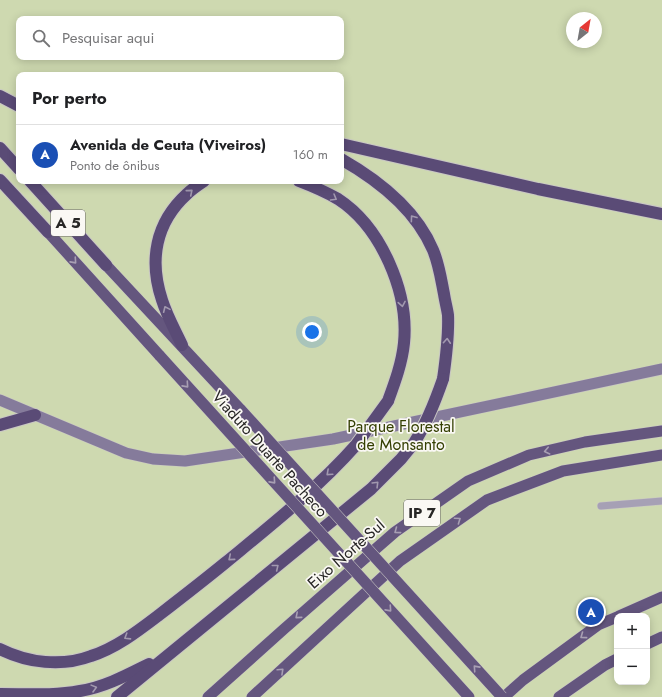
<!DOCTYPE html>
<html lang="pt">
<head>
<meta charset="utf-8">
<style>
  :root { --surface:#fff; --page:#f6f6f6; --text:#202124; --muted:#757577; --line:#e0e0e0; --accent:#7c3aed }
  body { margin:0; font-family:Jost,sans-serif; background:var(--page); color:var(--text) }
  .controls { position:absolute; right:12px; bottom:12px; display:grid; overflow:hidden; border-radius:8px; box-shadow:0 2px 10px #0003 }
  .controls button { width:36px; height:36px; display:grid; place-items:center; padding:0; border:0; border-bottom:1px solid var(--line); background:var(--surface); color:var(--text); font:20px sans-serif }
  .compass { position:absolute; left:566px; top:12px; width:36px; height:36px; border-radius:50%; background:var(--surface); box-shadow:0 2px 10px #0003; rotate:31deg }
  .you { position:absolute; left:312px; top:332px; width:14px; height:14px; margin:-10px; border:3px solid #fff; border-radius:50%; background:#1a73e8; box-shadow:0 0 0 6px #1a73e833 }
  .badge { display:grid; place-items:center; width:26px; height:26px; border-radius:50%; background:var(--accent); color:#fff; font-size:13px; font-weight:700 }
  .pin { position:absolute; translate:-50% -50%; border:2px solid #fff; box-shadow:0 1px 4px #0006 }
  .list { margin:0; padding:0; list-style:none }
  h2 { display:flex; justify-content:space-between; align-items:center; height:52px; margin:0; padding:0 16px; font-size:17px }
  h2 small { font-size:13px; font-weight:400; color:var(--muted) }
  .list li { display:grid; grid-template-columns:26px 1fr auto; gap:12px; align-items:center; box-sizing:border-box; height:60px; padding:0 16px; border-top:1px solid var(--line) }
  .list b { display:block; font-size:15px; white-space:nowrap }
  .list p { margin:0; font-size:13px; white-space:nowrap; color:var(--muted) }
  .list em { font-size:13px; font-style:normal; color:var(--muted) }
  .icon { flex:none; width:22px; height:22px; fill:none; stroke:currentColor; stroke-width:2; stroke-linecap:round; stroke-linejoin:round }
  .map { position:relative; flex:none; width:662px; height:697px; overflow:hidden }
  .search { position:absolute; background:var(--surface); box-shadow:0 2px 10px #0003; left:16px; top:16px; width:328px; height:44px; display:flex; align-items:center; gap:10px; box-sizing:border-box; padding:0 14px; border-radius:8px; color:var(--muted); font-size:15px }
  .panel { position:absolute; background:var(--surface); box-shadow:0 2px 10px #0003; left:16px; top:72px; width:328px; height:112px; border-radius:8px }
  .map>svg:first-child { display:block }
  .green { fill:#ced9b0; fill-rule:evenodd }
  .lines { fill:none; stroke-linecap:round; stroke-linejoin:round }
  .service-casing { stroke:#c9c7c4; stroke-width:8 }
  .secondary-casing { stroke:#c9c7c4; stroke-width:12 }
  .trunk-casing { stroke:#c9c7c4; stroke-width:12 }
  .motorway-casing { stroke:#c9c7c4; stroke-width:14 }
  .service { stroke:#a6a0b5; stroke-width:7 }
  .secondary { stroke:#857b9b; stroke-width:11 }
  .trunk { stroke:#64567e; stroke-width:11 }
  .motorway { stroke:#5a4b76; stroke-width:12 }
  .trunk-bridge-casing { stroke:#c9c7c4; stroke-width:12; stroke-linecap:butt }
  .motorway-bridge-casing { stroke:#c9c7c4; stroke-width:14; stroke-linecap:butt }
  .trunk-bridge { stroke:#64567e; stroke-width:11 }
  .motorway-bridge { stroke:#5a4b76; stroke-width:12 }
  .oneway { stroke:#a299af }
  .oneway2 { stroke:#a89fb3 }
  .labels { text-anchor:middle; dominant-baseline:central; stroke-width:3.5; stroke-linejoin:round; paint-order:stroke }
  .shield { fill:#faf8f4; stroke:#666563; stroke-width:1 }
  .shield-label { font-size:15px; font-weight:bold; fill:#272625 }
  .park-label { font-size:16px; fill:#343f02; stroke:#faf8f4 }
  .street-label { font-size:16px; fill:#272625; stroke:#faf8f4 }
</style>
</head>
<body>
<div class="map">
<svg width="662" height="697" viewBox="0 0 662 697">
  <rect width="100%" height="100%" fill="#edeae7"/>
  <path class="green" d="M 0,0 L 662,0 L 662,697 L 0,697 ZM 572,18 L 596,18 L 596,42 L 572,42 ZM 19,19 L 341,19 L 341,57 L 19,57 ZM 19,75 L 341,75 L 341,181 L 19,181 ZM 617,616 L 647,616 L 647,682 L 617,682 Z"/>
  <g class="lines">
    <defs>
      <path id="service" d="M 601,506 L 662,501"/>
      <path id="secondary" d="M 0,400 L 126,453 L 153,459 L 185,461 L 333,439 L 662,369"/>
      <g id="trunk">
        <path d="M 48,232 L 160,356"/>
        <path d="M 106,265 L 241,410"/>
        <path d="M 619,616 L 662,597"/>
        <path d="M 647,644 L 662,637"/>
        <path d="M 208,697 L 284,629 L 395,532 L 468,481 L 529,455 L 585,442 L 662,431"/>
        <path d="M 252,697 L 400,561 L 487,500 L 563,471 L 662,455"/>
        <path d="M 504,697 L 523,680 L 598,625 L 617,617"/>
        <path d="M 559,697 L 605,665 L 617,659"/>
      </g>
      <g id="motorway">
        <path d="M 0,96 L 19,106"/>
        <path d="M 341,144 L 538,189 L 662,214"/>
        <path d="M 0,148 L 19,169"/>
        <path d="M 341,159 C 378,180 416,210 433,250 C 439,264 441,279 444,294 C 445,301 447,308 448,315 C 449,337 446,358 443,379"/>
        <path d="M 0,180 L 48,232"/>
        <path d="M 30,181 L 106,265"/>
        <path d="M 299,181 C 312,186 326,192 338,199 C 381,227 409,292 404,343 C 402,363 395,382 388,401"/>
        <path d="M 182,345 C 175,330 167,316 162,300 C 149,261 155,223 187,194 C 192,189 198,185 204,181"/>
        <path d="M 0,425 L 35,415"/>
        <path d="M 0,649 C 28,663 62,667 91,656 C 116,648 138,631 159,615 C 181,598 203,581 225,563 C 270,526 317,489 356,445"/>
        <path d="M 0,694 C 27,694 54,696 80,691 C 105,687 127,675 149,664"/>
        <path d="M 117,697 L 371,489 L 401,459 L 414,443"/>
      </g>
    </defs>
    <use href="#service" class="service-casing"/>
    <use href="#secondary" class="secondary-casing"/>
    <use href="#trunk" class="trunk-casing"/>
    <use href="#motorway" class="motorway-casing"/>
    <use href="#service" class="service"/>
    <use href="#secondary" class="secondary"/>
    <use href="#trunk" class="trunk"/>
    <use href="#motorway" class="motorway"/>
    <defs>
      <g id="trunk-bridge">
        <path d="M 160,356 L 469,697"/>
        <path d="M 241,410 L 502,697"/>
      </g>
      <g id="motorway-bridge">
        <path d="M 414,443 C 427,423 435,402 443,379"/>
        <path d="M 356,445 L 388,401"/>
      </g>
    </defs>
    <use href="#trunk-bridge" class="trunk-bridge-casing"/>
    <use href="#motorway-bridge" class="motorway-bridge-casing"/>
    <use href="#trunk-bridge" class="trunk-bridge"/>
    <use href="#motorway-bridge" class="motorway-bridge"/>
  </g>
  <defs><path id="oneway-chevron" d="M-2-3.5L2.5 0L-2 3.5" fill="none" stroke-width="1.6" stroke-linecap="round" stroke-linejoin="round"/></defs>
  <g class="oneway">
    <use href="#oneway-chevron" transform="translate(190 192) rotate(-40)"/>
    <use href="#oneway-chevron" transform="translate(334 198) rotate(30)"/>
    <use href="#oneway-chevron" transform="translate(413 218) rotate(-126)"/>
    <use href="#oneway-chevron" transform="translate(402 304) rotate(80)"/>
    <use href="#oneway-chevron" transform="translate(166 309) rotate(-114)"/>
    <use href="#oneway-chevron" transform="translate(447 341) rotate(-86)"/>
    <use href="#oneway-chevron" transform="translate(329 473) rotate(138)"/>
    <use href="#oneway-chevron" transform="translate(376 484) rotate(-45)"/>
    <use href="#oneway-chevron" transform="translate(231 558) rotate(140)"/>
    <use href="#oneway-chevron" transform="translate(276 567) rotate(-39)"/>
    <use href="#oneway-chevron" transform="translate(127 637) rotate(148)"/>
    <use href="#oneway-chevron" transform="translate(94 688) rotate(-15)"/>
  </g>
  <g class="oneway2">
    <use href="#oneway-chevron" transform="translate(74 261) rotate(48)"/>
    <use href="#oneway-chevron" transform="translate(186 385) rotate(48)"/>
    <use href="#oneway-chevron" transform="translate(547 451) rotate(167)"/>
    <use href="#oneway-chevron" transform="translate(273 481) rotate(48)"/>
    <use href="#oneway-chevron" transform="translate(458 520) rotate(-35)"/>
    <use href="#oneway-chevron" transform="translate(397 531) rotate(143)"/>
    <use href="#oneway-chevron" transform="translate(389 609) rotate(48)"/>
    <use href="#oneway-chevron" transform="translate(298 616) rotate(139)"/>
    <use href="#oneway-chevron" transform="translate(583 636) rotate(144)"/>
    <use href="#oneway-chevron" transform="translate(476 668) rotate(-132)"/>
    <use href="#oneway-chevron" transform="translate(281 671) rotate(-43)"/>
  </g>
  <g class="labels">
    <g class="shield">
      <rect x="51" y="210" width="34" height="26" rx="3"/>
      <rect x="404" y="500" width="36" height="26" rx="3"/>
    </g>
    <g class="shield-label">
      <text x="68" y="223">A 5</text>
      <text x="422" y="513">IP 7</text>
    </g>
    <g class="park-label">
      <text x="401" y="426">Parque Florestal<tspan x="401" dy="18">de Monsanto</tspan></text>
    </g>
    <g class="street-label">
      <text transform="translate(270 454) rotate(48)">Viaduto Duarte Pacheco</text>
      <text transform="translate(346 554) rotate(-41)">Eixo Norte-Sul</text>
    </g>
  </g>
</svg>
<div class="controls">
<button>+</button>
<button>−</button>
</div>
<svg class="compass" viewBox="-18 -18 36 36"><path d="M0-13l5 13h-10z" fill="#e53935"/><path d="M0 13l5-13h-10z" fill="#757577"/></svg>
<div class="you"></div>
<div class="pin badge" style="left:591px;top:612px;background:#1a4fb4">A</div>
<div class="search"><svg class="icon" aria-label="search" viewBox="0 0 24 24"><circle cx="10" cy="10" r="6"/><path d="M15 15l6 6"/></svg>Pesquisar aqui</div>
<section class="panel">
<h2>Por perto<small></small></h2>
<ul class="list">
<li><span class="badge" style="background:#1a4fb4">A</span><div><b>Avenida de Ceuta (Viveiros)</b><p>Ponto de ônibus</p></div><em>160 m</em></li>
</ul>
</section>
</div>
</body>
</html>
